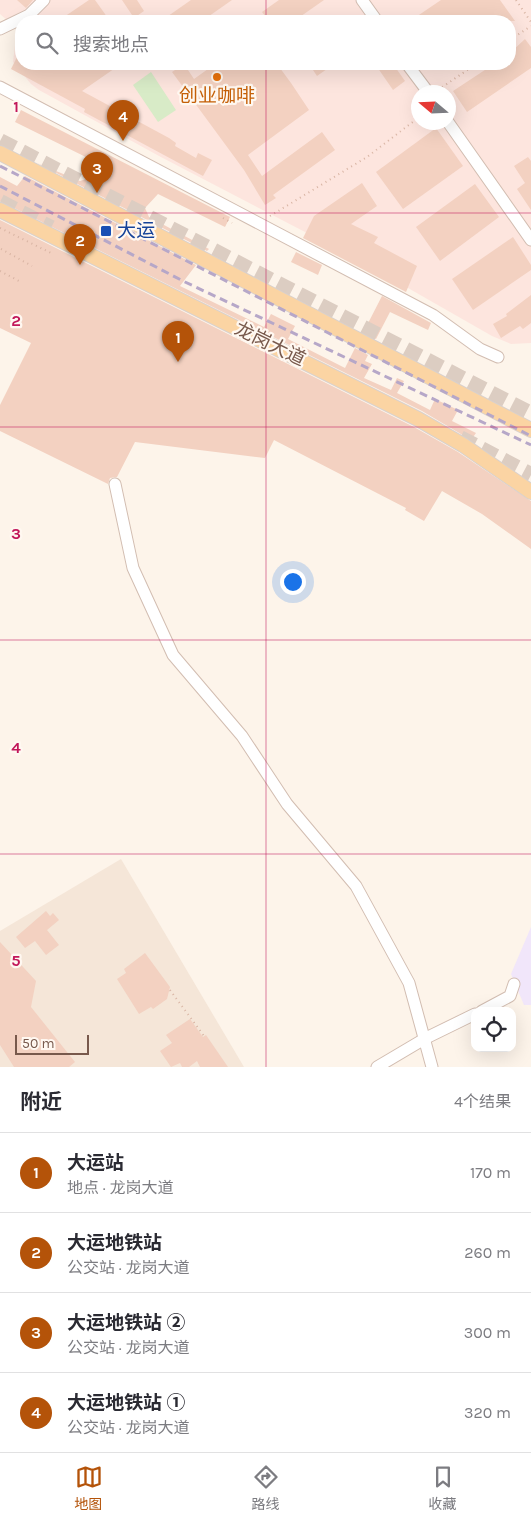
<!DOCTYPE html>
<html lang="zh">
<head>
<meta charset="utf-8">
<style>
  :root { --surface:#fff; --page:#f2f2f3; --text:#2b2b33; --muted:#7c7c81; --line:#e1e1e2; --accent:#b45309 }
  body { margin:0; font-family:Karla,"Noto Sans SC",sans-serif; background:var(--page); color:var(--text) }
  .controls { position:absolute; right:15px; bottom:15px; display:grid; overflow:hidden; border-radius:10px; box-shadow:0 5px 20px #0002 }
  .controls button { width:45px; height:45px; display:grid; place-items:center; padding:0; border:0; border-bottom:1px solid var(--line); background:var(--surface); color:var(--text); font:25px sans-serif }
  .compass { position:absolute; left:411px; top:85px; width:45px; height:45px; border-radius:50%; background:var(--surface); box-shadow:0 5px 20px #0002; rotate:289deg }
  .scale { position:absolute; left:15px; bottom:12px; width:74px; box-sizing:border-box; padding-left:5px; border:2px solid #78594c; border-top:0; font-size:14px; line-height:18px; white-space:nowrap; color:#78594c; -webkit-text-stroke:4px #fff8f1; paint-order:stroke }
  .you { position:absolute; left:292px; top:581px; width:18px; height:18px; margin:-12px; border:4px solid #fff; border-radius:50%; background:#1a73e8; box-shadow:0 0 0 8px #1a73e833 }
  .badge { display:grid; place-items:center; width:32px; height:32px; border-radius:50%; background:var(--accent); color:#fff; font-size:16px; font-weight:700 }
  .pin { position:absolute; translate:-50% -41px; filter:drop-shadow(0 1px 2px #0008) }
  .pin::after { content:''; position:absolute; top:26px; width:18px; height:15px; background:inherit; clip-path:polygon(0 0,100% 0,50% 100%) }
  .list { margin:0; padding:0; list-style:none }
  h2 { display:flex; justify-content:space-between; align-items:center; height:65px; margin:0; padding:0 20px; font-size:21px }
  h2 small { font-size:16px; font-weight:400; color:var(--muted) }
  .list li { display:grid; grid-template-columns:32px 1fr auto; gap:15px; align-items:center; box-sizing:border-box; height:80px; padding:0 20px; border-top:1px solid var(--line) }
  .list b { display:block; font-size:19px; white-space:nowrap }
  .list p { margin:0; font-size:16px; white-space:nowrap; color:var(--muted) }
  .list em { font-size:16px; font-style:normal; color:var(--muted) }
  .icon { flex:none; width:28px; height:28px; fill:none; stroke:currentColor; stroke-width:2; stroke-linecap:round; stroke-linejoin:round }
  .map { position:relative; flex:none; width:531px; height:1067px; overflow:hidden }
  .search { position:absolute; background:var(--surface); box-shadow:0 5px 20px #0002; left:15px; right:15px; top:15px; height:55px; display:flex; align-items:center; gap:12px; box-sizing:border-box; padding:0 18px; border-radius:20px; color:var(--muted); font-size:19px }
  .sheet { height:385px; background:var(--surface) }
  nav { display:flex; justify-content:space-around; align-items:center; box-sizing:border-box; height:70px; border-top:1px solid var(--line); background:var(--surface); font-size:14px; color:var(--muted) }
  nav a { display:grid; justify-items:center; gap:2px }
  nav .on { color:var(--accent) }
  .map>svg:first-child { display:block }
  .residential { fill:#f5e6d8 }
  .commercial { fill:#fde5de; fill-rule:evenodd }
  .education { fill:#f1e6fa }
  .green { fill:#d8ebc7 }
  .building { fill:#f3d1c1 }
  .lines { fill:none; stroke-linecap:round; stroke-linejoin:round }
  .highway-tunnel { stroke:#dccdc2; stroke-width:16; stroke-dasharray:16 8; stroke-linecap:butt }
  .minor-casing { stroke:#d2bdb1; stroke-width:13 }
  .major-casing { stroke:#d9d1cd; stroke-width:16 }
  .path { stroke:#d8b4a3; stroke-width:2; stroke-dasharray:1 4; stroke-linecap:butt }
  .minor { stroke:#fff; stroke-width:11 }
  .major { stroke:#fbd4a3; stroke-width:14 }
  .rail { stroke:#b6a7c8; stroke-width:3; stroke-dasharray:8 5; stroke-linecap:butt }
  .grid { fill:none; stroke:#c2185b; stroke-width:1; stroke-opacity:0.55 }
  .food-dot { fill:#e8710a; stroke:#fff8f1; stroke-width:2 }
  .transit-dot { fill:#1a4fb4; stroke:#fff8f1; stroke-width:2 }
  .labels { text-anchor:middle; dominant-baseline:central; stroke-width:4.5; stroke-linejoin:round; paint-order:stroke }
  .food-label { font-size:19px; fill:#c56008; stroke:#fff8f1 }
  .transit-label { font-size:19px; fill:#164399; stroke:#fff8f1; text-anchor:start }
  .street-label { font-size:19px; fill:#78594c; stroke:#fff8f1 }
  .grid-label { font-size:16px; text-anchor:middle; font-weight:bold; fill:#c2185b; stroke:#fff8f1; stroke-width:4.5; stroke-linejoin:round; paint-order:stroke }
</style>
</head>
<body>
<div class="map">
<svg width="531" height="1067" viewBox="0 0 531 1067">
  <rect width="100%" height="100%" fill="#fdf4ea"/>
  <path class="residential" d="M 121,859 L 244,1067 L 0,1067 L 0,931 Z"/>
  <path class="commercial" d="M 0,0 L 531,0 L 531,343 L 511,344 L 492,336 L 359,260 L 159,156 L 39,90 L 31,84 L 13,62 L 17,29 L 0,14 ZM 21,21 L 510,21 L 510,64 L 21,64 ZM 418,92 L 448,92 L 448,122 L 418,122 Z"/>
  <path class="education" d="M 531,927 L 531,1005 L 524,1005 L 511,974 Z"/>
  <path class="green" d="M 151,72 L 176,110 L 158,122 L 133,85 Z"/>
  <g class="building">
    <path d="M 17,0 L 33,0 L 26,8 Z"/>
    <path d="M 89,0 L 95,0 L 110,21 L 58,21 Z"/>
    <path d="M 122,0 L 137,0 L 144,11 L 134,18 Z"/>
    <path d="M 191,0 L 232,0 L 202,21 L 161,21 Z"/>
    <path d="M 279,0 L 324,0 L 294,21 L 269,21 L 262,12 Z"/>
    <path d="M 441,0 L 500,0 L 515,21 L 410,21 Z"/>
    <path d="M 525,39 L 531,47 L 531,68 L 467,112 L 453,91 L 494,64 L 510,64 L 510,53 Z"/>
    <path d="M 21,49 L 21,64 L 121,64 L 82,91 L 169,138 L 176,143 L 175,146 L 196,158 L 198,153 L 212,160 L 203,176 L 84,112 L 85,109 L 11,69 Z"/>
    <path d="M 184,64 L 194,79 L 215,64 L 277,64 L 291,83 L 309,110 L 248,155 L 262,176 L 322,132 L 335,150 L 273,195 L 276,198 L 265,205 L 244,170 L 172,72 Z"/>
    <path d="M 309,64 L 334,64 L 317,76 Z"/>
    <path d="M 375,64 L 393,64 L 405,81 L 393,90 Z"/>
    <path d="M 21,110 L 230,217 L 225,227 L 158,194 L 145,208 L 149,217 L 209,249 L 207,251 L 37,163 L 80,181 L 95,176 L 104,166 L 15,122 Z"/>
    <path d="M 436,128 L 463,166 L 403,209 L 376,172 Z"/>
    <path d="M 528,157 L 531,161 L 531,210 L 517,189 L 525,183 L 514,166 Z"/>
    <path d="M 25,176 L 196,265 L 180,286 L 264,327 L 271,314 L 295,326 L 288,339 L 345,368 L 355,348 L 368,355 L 365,361 L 372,364 L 364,378 L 391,390 L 397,378 L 404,381 L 397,393 L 430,410 L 435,399 L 458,410 L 452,421 L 476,433 L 471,440 L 422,411 L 0,201 L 0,177 L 17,186 Z"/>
    <path d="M 362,183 L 377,206 L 351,224 L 378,237 L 374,243 L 417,266 L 406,292 L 303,238 L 314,216 Z"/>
    <path d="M 475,184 L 499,217 L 440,261 L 416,227 Z"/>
    <path d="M 0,220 L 414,427 L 458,452 L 531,501 L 531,549 L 482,514 L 442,491 L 424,521 L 405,510 L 406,508 L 274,440 L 265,458 L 135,442 L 117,477 L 110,478 L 108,484 L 0,431 L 0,405 L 31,343 L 0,328 Z"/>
    <path d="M 513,237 L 531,265 L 531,270 L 473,310 L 452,279 Z"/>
    <path d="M 296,252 L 322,265 L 318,275 L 291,262 Z"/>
    <path d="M 531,295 L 531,323 L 523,329 L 520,326 L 501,338 L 493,324 L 507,316 L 506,314 Z"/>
    <path d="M 382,296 L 431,323 L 428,330 L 390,312 L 376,339 L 363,333 Z"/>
    <path d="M 46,911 L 50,916 L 53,913 L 59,920 L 47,930 L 59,945 L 46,955 L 35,941 L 25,948 L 16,937 Z"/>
    <path d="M 0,942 L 36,981 L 31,1007 L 75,1062 L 69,1067 L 14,1067 L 0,1045 Z"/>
    <path d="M 145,953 L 170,987 L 167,999 L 153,1009 L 151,1007 L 139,1014 L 117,979 L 126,973 L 124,969 Z"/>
    <path d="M 190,1019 L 203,1037 L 206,1035 L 228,1067 L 200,1067 L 197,1061 L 189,1067 L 182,1067 L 180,1063 L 171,1067 L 160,1051 L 172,1043 L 166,1035 Z"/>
  </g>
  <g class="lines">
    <g class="highway-tunnel">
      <path d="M 0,141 L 531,414"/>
      <path d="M 0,202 L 51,228"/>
      <path d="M 460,438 L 531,475"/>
    </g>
    <defs>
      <g id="minor">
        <path d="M 362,0 L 377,21"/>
        <path d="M 0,29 L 29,15 L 44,0"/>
        <path d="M 407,64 L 428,92"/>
        <path d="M 0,87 L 433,315 L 480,349 L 498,357"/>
        <path d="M 448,122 L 531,240"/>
        <path d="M 115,484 L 133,568 L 173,655 L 242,736 L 287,804 L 356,886 L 409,983 L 432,1067"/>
        <path d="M 482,1011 L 510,996 L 514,984"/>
        <path d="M 377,1067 L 426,1038 L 475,1014"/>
      </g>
      <g id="major">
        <path d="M 0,153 L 531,430"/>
        <path d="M 0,210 L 418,419 L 463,445 L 531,492"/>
      </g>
    </defs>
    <use href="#minor" class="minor-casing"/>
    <use href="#major" class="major-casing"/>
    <g class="path">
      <path d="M 516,0 L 531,22"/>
      <path d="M 510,40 L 531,26"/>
      <path d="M 438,90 L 476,64"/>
      <path d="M 270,216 L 367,157 L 418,118"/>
      <path d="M 223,218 L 232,223"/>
      <path d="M 0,228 L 53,254"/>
      <path d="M 1,249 L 32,266"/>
      <path d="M 0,271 L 19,281"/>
      <path d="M 170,990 L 204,1036"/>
    </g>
    <use href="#minor" class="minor"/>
    <use href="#major" class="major"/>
    <g class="rail">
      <path d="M 0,166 L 531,436"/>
      <path d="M 0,186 L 185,282 L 531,445"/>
    </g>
  </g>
  <path class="grid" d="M 266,0 L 266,21M 266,64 L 266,1067M 0,213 L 531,213M 0,427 L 531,427M 0,640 L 531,640M 0,854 L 531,854"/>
  <circle class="food-dot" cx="217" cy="77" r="5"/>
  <rect class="transit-dot" x="100" y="225" width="12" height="12" rx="2.5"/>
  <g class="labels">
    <g class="food-label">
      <text x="217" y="96">创业咖啡</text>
    </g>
    <g class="transit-label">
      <text x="117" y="231">大运</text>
    </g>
    <g class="street-label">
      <text transform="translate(270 344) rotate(26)">龙岗大道</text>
    </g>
  </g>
  <g class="grid-label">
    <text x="16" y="112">1</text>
    <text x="16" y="326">2</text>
    <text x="16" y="539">3</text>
    <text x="16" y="753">4</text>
    <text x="16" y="966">5</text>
  </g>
</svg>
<div class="controls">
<button><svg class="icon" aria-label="locate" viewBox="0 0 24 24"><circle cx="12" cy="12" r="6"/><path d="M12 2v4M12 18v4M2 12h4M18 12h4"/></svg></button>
</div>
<svg class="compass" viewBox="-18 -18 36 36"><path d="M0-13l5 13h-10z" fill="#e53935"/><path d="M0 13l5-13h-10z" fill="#7c7c81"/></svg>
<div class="scale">50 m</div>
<div class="you"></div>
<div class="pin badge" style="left:178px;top:362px">1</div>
<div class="pin badge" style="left:80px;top:265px">2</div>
<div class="pin badge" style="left:97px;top:193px">3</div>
<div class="pin badge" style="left:123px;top:141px">4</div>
<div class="search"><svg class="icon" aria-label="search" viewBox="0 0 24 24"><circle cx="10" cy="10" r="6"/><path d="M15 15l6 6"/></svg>搜索地点</div>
</div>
<section class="sheet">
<h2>附近<small>4个结果</small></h2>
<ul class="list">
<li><span class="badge">1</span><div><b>大运站</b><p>地点 · 龙岗大道</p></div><em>170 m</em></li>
<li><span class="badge">2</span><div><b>大运地铁站</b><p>公交站 · 龙岗大道</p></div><em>260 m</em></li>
<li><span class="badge">3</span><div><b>大运地铁站 ②</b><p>公交站 · 龙岗大道</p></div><em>300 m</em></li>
<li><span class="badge">4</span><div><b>大运地铁站 ①</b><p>公交站 · 龙岗大道</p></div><em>320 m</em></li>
</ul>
</section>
<nav>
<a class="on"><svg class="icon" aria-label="map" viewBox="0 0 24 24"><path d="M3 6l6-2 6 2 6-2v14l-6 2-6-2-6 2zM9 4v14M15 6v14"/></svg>地图</a>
<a><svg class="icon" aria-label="directions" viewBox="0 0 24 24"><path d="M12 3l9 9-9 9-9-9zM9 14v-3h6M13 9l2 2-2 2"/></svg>路线</a>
<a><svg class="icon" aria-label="saved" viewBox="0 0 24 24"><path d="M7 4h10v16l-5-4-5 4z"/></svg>收藏</a>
</nav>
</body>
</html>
